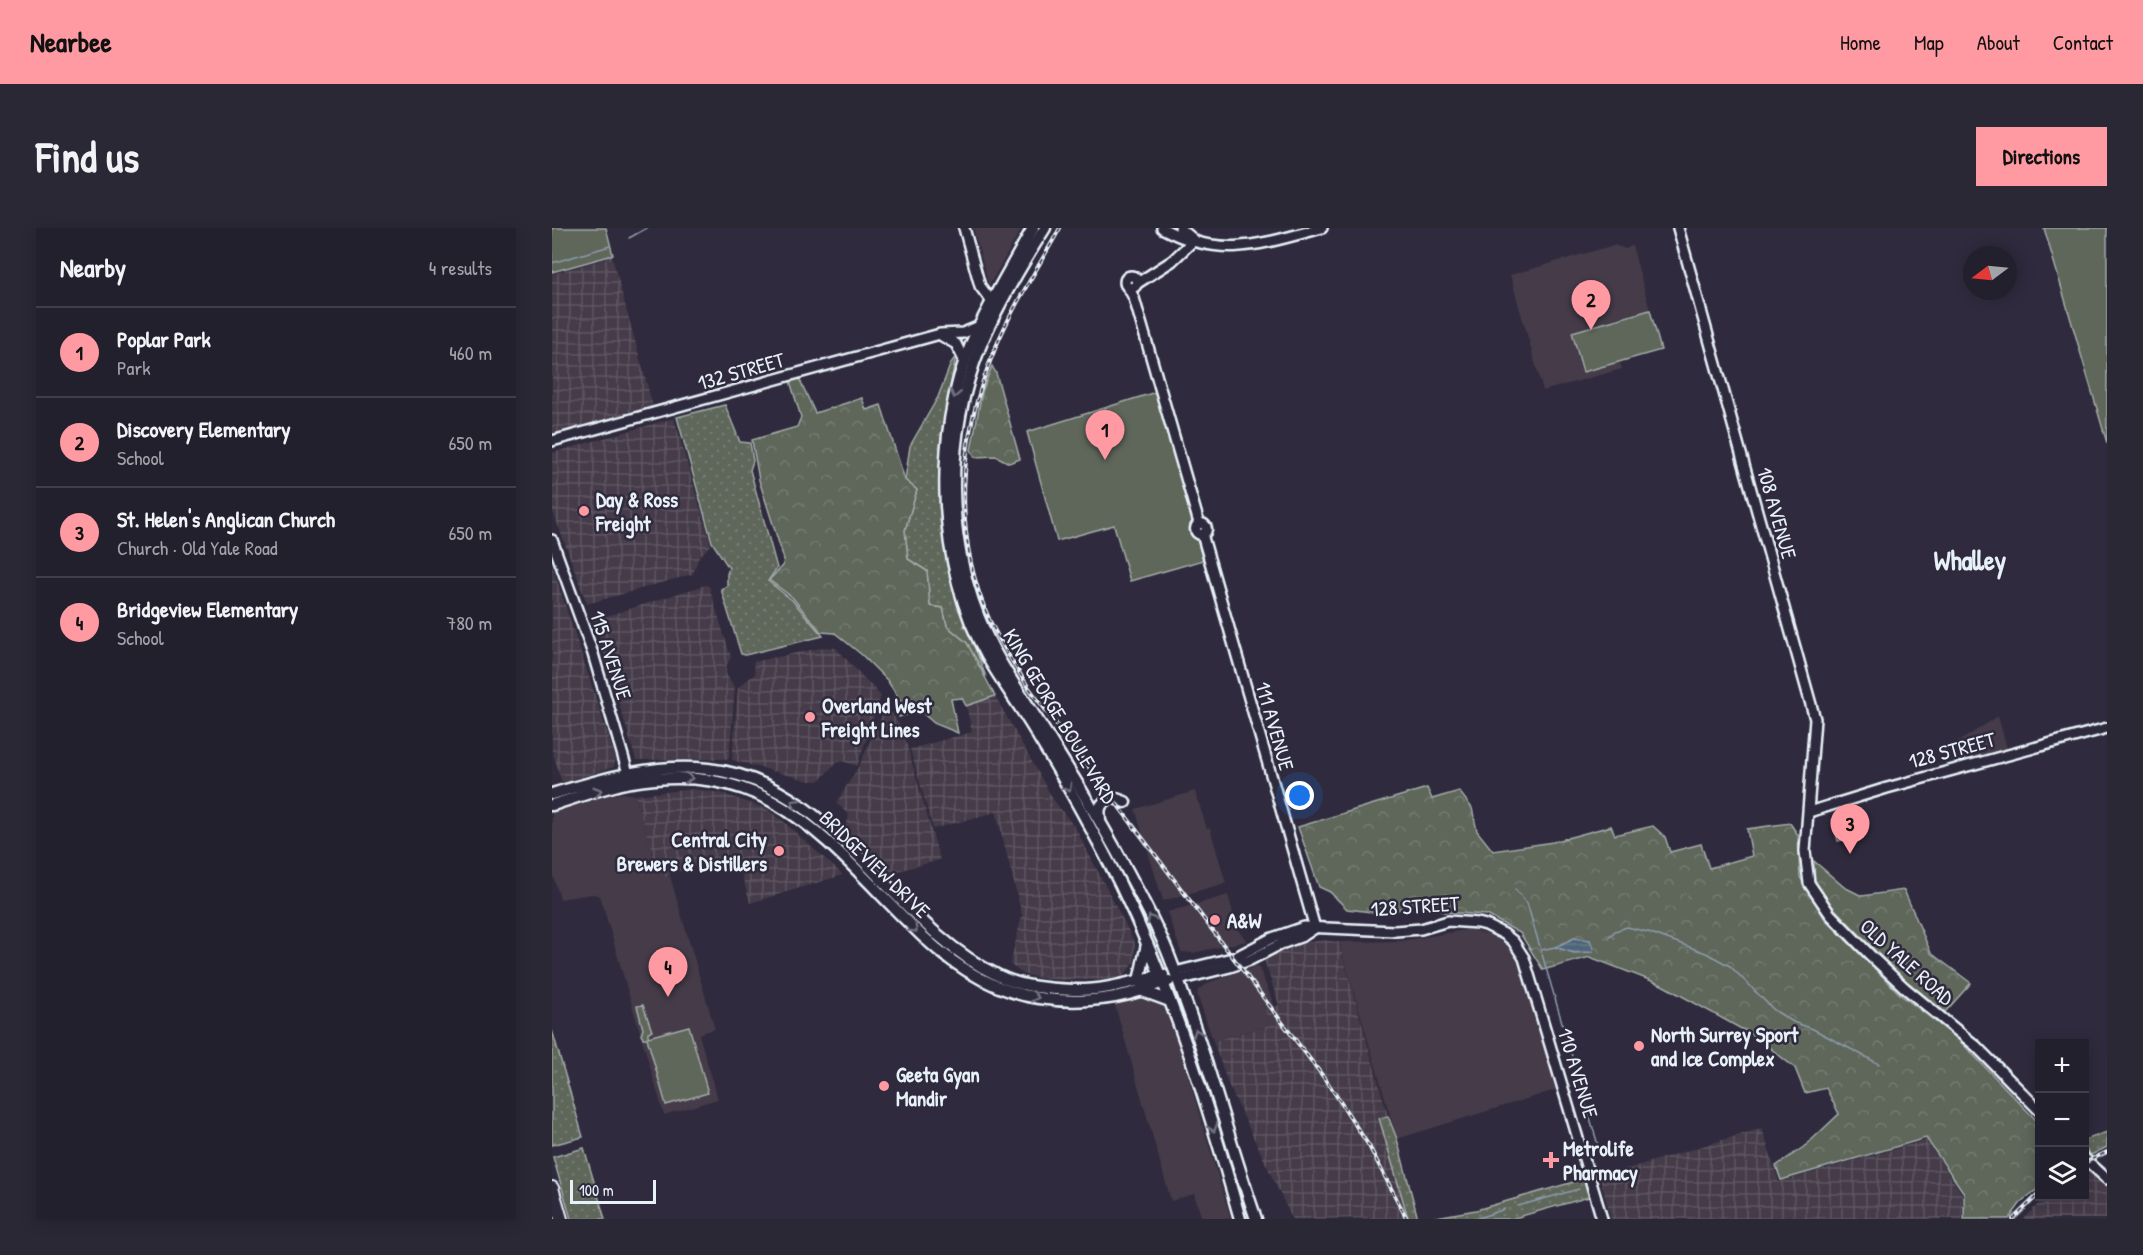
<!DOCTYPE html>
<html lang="en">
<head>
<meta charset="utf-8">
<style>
  :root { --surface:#23202e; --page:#2b2836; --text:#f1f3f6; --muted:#a3a3aa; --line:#403e4a; --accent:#ff9aa2 }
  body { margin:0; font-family:"Patrick Hand",sans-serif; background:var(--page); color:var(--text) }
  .controls { position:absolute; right:18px; bottom:18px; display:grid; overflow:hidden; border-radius:0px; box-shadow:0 3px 15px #0003 }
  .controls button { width:54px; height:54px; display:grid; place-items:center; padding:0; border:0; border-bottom:2px solid var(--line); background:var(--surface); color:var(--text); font:30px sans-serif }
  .compass { position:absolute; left:1411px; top:18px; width:54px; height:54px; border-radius:50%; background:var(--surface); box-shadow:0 3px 15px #0003; rotate:254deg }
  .scale { position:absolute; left:18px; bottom:15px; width:86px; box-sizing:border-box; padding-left:6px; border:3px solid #e8f1f8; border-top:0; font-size:16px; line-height:21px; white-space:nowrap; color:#e8f1f8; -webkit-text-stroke:4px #2f2a3d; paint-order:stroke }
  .you { position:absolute; left:748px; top:568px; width:21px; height:21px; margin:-15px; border:4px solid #fff; border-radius:50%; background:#1a73e8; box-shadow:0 0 0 9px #1a73e833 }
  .badge { display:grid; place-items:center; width:39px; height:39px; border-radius:50%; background:var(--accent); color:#111; font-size:20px; font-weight:700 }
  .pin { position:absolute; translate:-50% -50px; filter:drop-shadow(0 2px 3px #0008) }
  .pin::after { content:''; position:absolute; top:32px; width:21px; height:18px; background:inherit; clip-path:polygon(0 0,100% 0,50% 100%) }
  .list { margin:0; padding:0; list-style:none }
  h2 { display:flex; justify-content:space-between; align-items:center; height:78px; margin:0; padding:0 24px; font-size:26px }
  h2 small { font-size:20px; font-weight:400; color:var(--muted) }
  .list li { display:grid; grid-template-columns:39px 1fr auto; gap:18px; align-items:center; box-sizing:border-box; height:90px; padding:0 24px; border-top:2px solid var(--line) }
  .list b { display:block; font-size:22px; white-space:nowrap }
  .list p { margin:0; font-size:20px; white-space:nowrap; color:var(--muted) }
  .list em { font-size:20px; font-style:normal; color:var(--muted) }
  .icon { flex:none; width:33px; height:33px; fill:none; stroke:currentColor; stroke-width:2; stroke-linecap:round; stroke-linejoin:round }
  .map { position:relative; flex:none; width:1555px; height:991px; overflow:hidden; border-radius:0px }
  header { display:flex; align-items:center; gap:36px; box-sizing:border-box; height:84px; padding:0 30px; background:var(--accent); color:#111 }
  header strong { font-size:28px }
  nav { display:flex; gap:33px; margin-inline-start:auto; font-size:21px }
  .intro { display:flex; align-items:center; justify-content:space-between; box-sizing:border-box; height:144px; padding:0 36px }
  h1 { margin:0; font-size:42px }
  .button { padding:15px 27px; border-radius:0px; background:var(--accent); color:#111; font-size:21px; font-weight:700 }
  main { display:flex; gap:36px; padding:0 36px }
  aside { flex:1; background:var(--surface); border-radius:0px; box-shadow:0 3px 15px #0003 }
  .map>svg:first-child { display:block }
  .built { fill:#443a48 }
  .industrial { fill:url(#industrial-grid) }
  .grass { fill:url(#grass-dots); stroke:#a3aca9; stroke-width:1.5 }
  .forest { fill:url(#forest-crowns); stroke:#a3aca9; stroke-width:1.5 }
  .cemetery { fill:url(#cemetery-stones); stroke:#a3aca9; stroke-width:1.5 }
  .park { fill:#5e665a; stroke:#a3aca9; stroke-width:1.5 }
  .water { fill:url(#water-rules); stroke:#8c9dac; stroke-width:1.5 }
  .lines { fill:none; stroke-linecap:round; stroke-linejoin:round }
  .stream { stroke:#8c9dac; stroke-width:1.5 }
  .secondary-casing { stroke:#e8f1f8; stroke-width:14 }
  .primary-casing { stroke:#e8f1f8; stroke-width:15 }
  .highway-casing { stroke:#e8f1f8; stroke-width:16 }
  .secondary { stroke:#2f2a3d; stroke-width:9 }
  .primary { stroke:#2f2a3d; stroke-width:10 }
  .highway { stroke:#2f2a3d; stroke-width:12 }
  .rail-casing { stroke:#e8f1f8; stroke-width:4 }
  .rail { stroke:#2f2a3d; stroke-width:1.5; stroke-dasharray:4.5; stroke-linecap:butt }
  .oneway { stroke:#70707e }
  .poi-dot { fill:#ff9aa2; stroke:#2f2a3d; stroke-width:2 }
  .labels { text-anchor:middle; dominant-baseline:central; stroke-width:5; stroke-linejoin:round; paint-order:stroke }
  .street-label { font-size:21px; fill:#e8f1f8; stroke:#2f2a3d }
  .poi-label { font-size:21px; font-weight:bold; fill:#e8f1f8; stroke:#2f2a3d; text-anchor:start }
  .district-label { font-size:27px; font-weight:bold; fill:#e8f1f8; stroke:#2f2a3d }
</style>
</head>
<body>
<header>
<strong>Nearbee</strong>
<nav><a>Home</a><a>Map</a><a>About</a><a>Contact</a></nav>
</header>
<div class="intro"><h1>Find us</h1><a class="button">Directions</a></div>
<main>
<aside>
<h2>Nearby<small>4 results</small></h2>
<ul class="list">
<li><span class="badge">1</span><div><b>Poplar Park</b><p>Park</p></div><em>460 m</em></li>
<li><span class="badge">2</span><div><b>Discovery Elementary</b><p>School</p></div><em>650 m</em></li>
<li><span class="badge">3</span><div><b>St. Helen's Anglican Church</b><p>Church · Old Yale Road</p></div><em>650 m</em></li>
<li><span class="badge">4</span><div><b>Bridgeview Elementary</b><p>School</p></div><em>780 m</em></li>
</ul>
</aside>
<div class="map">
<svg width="1555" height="991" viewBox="0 0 1555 991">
  <defs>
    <pattern id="industrial-grid" width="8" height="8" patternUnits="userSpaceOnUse" patternTransform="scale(1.5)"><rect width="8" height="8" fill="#443a48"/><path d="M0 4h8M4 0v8" fill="none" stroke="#5f5763"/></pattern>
    <pattern id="grass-dots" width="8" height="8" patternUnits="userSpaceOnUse" patternTransform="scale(1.5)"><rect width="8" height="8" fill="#5e665a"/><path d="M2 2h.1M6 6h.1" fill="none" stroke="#757c72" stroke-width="1.8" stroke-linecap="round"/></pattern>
    <pattern id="forest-crowns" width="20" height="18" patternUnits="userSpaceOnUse" patternTransform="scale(1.5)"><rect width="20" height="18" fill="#5e665a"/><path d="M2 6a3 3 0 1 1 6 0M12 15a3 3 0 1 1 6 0" fill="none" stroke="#757c72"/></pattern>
    <pattern id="cemetery-stones" width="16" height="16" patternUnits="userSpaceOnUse" patternTransform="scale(1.5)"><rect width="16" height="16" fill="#5e665a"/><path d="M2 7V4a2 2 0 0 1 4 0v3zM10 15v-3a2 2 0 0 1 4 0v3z" fill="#757c72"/></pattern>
    <pattern id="water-rules" width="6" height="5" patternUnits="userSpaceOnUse" patternTransform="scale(1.5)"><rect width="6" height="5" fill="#4f657a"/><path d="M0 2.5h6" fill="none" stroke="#687c8e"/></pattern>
  </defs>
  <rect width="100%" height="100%" fill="#2f2a3d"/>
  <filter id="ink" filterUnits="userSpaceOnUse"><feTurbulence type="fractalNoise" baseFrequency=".0167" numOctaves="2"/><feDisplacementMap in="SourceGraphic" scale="12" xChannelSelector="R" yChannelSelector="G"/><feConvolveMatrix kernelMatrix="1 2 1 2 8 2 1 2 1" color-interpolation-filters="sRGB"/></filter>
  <g filter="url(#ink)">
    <g class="built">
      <path d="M 421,0 L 470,0 L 437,58 Z"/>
      <path d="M 1062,17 L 1074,21 L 1080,17 L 1109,122 L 1068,134 L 1070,141 L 991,163 L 958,47 Z"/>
      <path d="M 1446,488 L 1455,520 L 1410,533 L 1403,516 Z"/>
      <path d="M 643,563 L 655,601 L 658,600 L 674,655 L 611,673 L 583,581 Z"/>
      <path d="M 72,565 L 83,567 L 108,650 L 118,648 L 163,801 L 147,806 L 166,871 L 112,887 L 48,668 L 41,666 L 8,671 L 0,644 L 0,582 L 37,570 Z"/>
      <path d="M 676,667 L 686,702 L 695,713 L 641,725 L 629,724 L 615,684 Z"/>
      <path d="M 918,701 L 947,710 L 961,721 L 972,738 L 1007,861 L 845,911 L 787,714 L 849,713 Z"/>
      <path d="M 706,737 L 723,779 L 713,782 L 718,797 L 661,813 L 645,766 L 646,762 L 658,754 Z"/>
      <path d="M 594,766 L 608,773 L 617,785 L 679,991 L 650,991 L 642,966 L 619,973 L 562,774 Z"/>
    </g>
    <g class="industrial">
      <path d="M 60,29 L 101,178 L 0,206 L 0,46 Z"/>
      <path d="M 122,190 L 159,317 L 147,329 L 141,346 L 35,376 L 0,281 L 0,225 Z"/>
      <path d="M 0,337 L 64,531 L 62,539 L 10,555 L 0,522 Z"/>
      <path d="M 153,357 L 157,358 L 179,429 L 174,439 L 174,446 L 183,460 L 177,531 L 84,532 L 42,392 Z"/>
      <path d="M 273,419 L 284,420 L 329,468 L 305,538 L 290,533 L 284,535 L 267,553 L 257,553 L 180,532 L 186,459 L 203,446 L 201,434 Z"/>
      <path d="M 443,468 L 501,571 L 524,601 L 583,715 L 582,734 L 572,748 L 552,752 L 512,752 L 496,751 L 473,747 L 466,743 L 458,736 L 470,687 L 444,584 L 381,601 L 358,521 L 420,504 L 414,478 Z"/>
      <path d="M 334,477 L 350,500 L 388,632 L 335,646 L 293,602 L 297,587 L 284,575 L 308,536 Z"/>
      <path d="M 142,561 L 169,565 L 215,581 L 230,592 L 291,647 L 198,675 L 184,628 L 118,645 L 118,648 L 108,651 L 83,567 Z"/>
      <path d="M 772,712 L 787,714 L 836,888 L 827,891 L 856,990 L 740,991 L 676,856 L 661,813 L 718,797 L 713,782 L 727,777 L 712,732 L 745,716 Z"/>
      <path d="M 1210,900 L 1227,954 L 1374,912 L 1410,966 L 1410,991 L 1059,991 L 1048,949 Z"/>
      <path d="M 1538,941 L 1555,957 L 1555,991 L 1472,991 L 1493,969 L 1532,968 L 1533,944 Z"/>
    </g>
    <g class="grass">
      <path d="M 404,128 C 391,194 383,250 393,316 C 400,362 418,406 434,449 L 415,415 L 395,398 L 391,380 L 378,378 L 375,343 L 356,331 L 353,302 L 365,262 L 353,252 L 358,218 L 386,169 L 399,135 Z"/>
      <path d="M 173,177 L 188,214 L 198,215 L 201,233 L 198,242 L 225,340 L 216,353 L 240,372 L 271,408 L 193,427 L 189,426 L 169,361 L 175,358 L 175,346 L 177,340 L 160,314 L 125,189 Z"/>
      <path d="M 0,802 L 31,909 L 0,917 Z"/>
      <path d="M 836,888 L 845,911 L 866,991 L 856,990 L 827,890 Z"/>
      <path d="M 1555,904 L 1555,919 L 1539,927 L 1533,920 L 1533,912 Z"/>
      <path d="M 32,920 L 53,991 L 19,991 L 1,929 Z"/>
      <path d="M 1032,951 L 1037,969 L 959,991 L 873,991 L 924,982 Z"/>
    </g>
    <g class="forest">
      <path d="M 440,138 L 444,145 L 468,231 L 457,235 L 444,228 L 423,229 L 419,222 L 430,164 Z"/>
      <path d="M 247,150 L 263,185 L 310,170 L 314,182 L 329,177 L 353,252 L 365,262 L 353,302 L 356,331 L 375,343 L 378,378 L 391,380 L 395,398 L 415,415 L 443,468 L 414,478 L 410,470 L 399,471 L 406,505 L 382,495 L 368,483 L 347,489 L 348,472 L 335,452 L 310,427 L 283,405 L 269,404 L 240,369 L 217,352 L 231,338 L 232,331 L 207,252 L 200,212 L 245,199 L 249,189 L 238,153 Z"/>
      <path d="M 875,560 L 880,571 L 907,563 L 920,580 L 925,603 L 941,623 L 1001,614 L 1059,598 L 1063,607 L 1101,598 L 1113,609 L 1118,624 L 1149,616 L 1157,640 L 1200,628 L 1195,601 L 1238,595 L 1246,607 L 1248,649 L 1273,691 L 1350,768 L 1405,810 L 1487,895 L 1487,960 L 1470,973 L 1457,991 L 1412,991 L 1412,965 L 1374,910 L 1229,952 L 1224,938 L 1253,918 L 1287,886 L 1274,860 L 1253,865 L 1243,840 L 1204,809 L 1110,757 L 1038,729 L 991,742 L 968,705 L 935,687 L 892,684 L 871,671 L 836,686 L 795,681 L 778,664 L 767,659 L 746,599 Z"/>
      <path d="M 1262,633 L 1292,659 L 1310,668 L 1352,662 L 1379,725 L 1419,755 L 1393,784 L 1348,748 L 1280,678 L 1263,655 Z"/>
    </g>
    <path class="cemetery" d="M 1296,586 L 1302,609 L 1286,613 L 1280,591 Z"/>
    <g class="park">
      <path d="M 0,0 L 54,0 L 61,27 L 0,44 Z"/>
      <path d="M 1492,0 L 1555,0 L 1555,215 Z"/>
      <path d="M 1098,82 L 1109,122 L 1031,144 L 1020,104 Z"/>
      <path d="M 604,164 L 651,332 L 578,353 L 562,297 L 505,313 L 475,204 Z"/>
      <path d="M 91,777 L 100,803 L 96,804 L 96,809 L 137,798 L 156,865 L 114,877 L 95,810 L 91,810 L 89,807 L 91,801 L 85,778 Z"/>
    </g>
    <path class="water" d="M 1022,710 L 1038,712 L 1041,720 L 1040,724 L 1022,725 L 1003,719 Z"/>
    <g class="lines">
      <g class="stream">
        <path d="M 77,10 L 95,0"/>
        <path d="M 0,35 L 58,18"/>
        <path d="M 963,661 L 975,675 L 1048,924"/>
        <path d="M 1056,710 L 1063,703 L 1075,699 L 1096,704 L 1154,725 L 1178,738 L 1222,782 L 1241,794 L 1261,801 L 1327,836"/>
        <path d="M 989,722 L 1003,719"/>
        <path d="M 966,978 L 1027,961"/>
        <path d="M 923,991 L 953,981"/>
      </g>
      <defs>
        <g id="secondary">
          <path d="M 412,0 L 428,58 L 440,74"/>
          <path d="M 610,0 C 669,32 710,16 770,0"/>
          <path d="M 628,0 L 642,12"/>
          <path d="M 1126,0 L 1263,491 L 1253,623 L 1257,655 L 1278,686 L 1319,728 L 1353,760 L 1424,818 L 1488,883"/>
          <circle cx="579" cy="54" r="6"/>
          <path d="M 584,56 L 620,33 L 642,12"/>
          <path d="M 576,59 L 582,70 L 647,295"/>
          <path d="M 390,108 L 404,116 L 413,134"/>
          <path d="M 0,213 L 388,106 L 411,105 L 428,98"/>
          <circle cx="649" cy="301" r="5.5"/>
          <path d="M 650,306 L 763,700"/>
          <path d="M 0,312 L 41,426 L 78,552"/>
          <path d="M 1257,584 L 1335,560 L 1555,500"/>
          <path d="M 623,744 L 684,729 L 720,710 L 752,699 L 843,703 L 869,701 L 896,693 L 926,695 L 934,697 L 952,706 L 961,713 L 972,730 L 1050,991"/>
          <path d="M 626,752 L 678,739 L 698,732 L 729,716 L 751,708 L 763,700"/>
          <path d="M 1532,930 L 1555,951"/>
        </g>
        <g id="primary">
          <path d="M 481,0 C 460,38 437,75 420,114 C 380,205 385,341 435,428 C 451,456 471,482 487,510 C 516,557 543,607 568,656 C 620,763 656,877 688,991"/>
          <path d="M 493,0 C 470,36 444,79 428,119 C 392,209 393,315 433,404 C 451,443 478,479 500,515 C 540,578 577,642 609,709 C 619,730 626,752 634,775 C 660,846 679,919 704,991"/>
          <path d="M 0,566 C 51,551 101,535 156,541 C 284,554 338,697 447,748 C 469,759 497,761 522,762 C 553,763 582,753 611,747"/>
          <path d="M 0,577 C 26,569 52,559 79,554 C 216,532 268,606 356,694 C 391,730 436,763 487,770 C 519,775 556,773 587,763 C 597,759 606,755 617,753"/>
          <path d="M 548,591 C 546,578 549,576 559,569 L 573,574"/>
          <path d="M 587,753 L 595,716"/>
          <path d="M 588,762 L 618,773"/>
        </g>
        <path id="highway" d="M 0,960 L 9,991"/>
      </defs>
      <use href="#secondary" class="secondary-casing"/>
      <use href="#primary" class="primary-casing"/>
      <use href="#highway" class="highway-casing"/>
      <use href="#secondary" class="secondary"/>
      <use href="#primary" class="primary"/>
      <use href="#highway" class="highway"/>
      <defs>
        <g id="rail">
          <path d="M 508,0 C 486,40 460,79 443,121 C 407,206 399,306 438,393 C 449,416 463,438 477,460 L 776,855 L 817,918 L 855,991"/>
          <path d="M 1532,935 L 1555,924"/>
          <path d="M 1461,991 L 1488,965"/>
        </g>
      </defs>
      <use href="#rail" class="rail-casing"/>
      <use href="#rail" class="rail"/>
    </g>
    <defs><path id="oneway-chevron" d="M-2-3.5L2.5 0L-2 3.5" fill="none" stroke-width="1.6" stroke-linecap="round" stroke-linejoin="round" transform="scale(1.5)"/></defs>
    <g class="oneway">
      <use href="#oneway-chevron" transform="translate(403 166) rotate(102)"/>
      <use href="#oneway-chevron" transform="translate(137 550) rotate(1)"/>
      <use href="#oneway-chevron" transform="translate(516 560) rotate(61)"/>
      <use href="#oneway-chevron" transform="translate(46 563) rotate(-17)"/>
      <use href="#oneway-chevron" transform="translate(243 575) rotate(-149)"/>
      <use href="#oneway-chevron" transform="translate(599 691) rotate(-117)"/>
      <use href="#oneway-chevron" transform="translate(362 701) rotate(45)"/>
      <use href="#oneway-chevron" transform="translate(483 769) rotate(11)"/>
      <use href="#oneway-chevron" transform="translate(645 805) rotate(-110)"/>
      <use href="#oneway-chevron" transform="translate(661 900) rotate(73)"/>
    </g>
  </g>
  <g class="poi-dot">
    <circle cx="32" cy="283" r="6"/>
    <circle cx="258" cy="489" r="6"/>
    <circle cx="227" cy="623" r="6"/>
    <circle cx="663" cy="692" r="6"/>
    <circle cx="1087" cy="818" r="6"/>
    <circle cx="332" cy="858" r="6"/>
    <path d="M996 923h6v6h6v6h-6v6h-6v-6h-6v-6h6z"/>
  </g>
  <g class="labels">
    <g class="street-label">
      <text transform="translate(189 143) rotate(-16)">132 STREET</text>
      <text transform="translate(1225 285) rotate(74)">108 AVENUE</text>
      <text transform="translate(59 427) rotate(72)">115 AVENUE</text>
      <text transform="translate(508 488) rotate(59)">KING GEORGE BOULEVARD</text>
      <text transform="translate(723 498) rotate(74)">111 AVENUE</text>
      <text transform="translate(1400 522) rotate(-15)">128 STREET</text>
      <text transform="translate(323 636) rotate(44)">BRIDGEVIEW DRIVE</text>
      <text transform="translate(863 678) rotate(-4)">128 STREET</text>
      <text transform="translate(1355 734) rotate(42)">OLD YALE ROAD</text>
      <text transform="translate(1026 845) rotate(73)">110 AVENUE</text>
    </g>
    <g class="poi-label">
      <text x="44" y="271">Day &amp; Ross<tspan x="44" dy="24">Freight</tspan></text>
      <text x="270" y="477">Overland West<tspan x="270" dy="24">Freight Lines</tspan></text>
      <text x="215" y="611" text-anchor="end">Central City<tspan x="215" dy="24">Brewers &amp; Distillers</tspan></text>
      <text x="675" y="692">A&amp;W</text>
      <text x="1099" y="806">North Surrey Sport<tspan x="1099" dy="24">and Ice Complex</tspan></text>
      <text x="344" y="846">Geeta Gyan<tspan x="344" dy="24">Mandir</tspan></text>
      <text x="1011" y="920">Metrolife<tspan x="1011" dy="24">Pharmacy</tspan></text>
    </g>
    <g class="district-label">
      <text x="1418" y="332">Whalley</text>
    </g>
  </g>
</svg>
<div class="controls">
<button>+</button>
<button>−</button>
<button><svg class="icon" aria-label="layers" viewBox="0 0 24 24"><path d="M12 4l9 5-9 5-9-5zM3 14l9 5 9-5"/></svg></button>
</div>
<svg class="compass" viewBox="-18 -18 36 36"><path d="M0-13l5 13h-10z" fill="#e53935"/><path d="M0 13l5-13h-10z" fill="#a3a3aa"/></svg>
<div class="scale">100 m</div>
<div class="you"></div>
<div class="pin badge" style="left:553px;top:232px">1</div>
<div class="pin badge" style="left:1039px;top:102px">2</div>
<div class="pin badge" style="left:1298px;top:626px">3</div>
<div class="pin badge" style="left:116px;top:769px">4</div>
</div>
</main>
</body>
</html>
